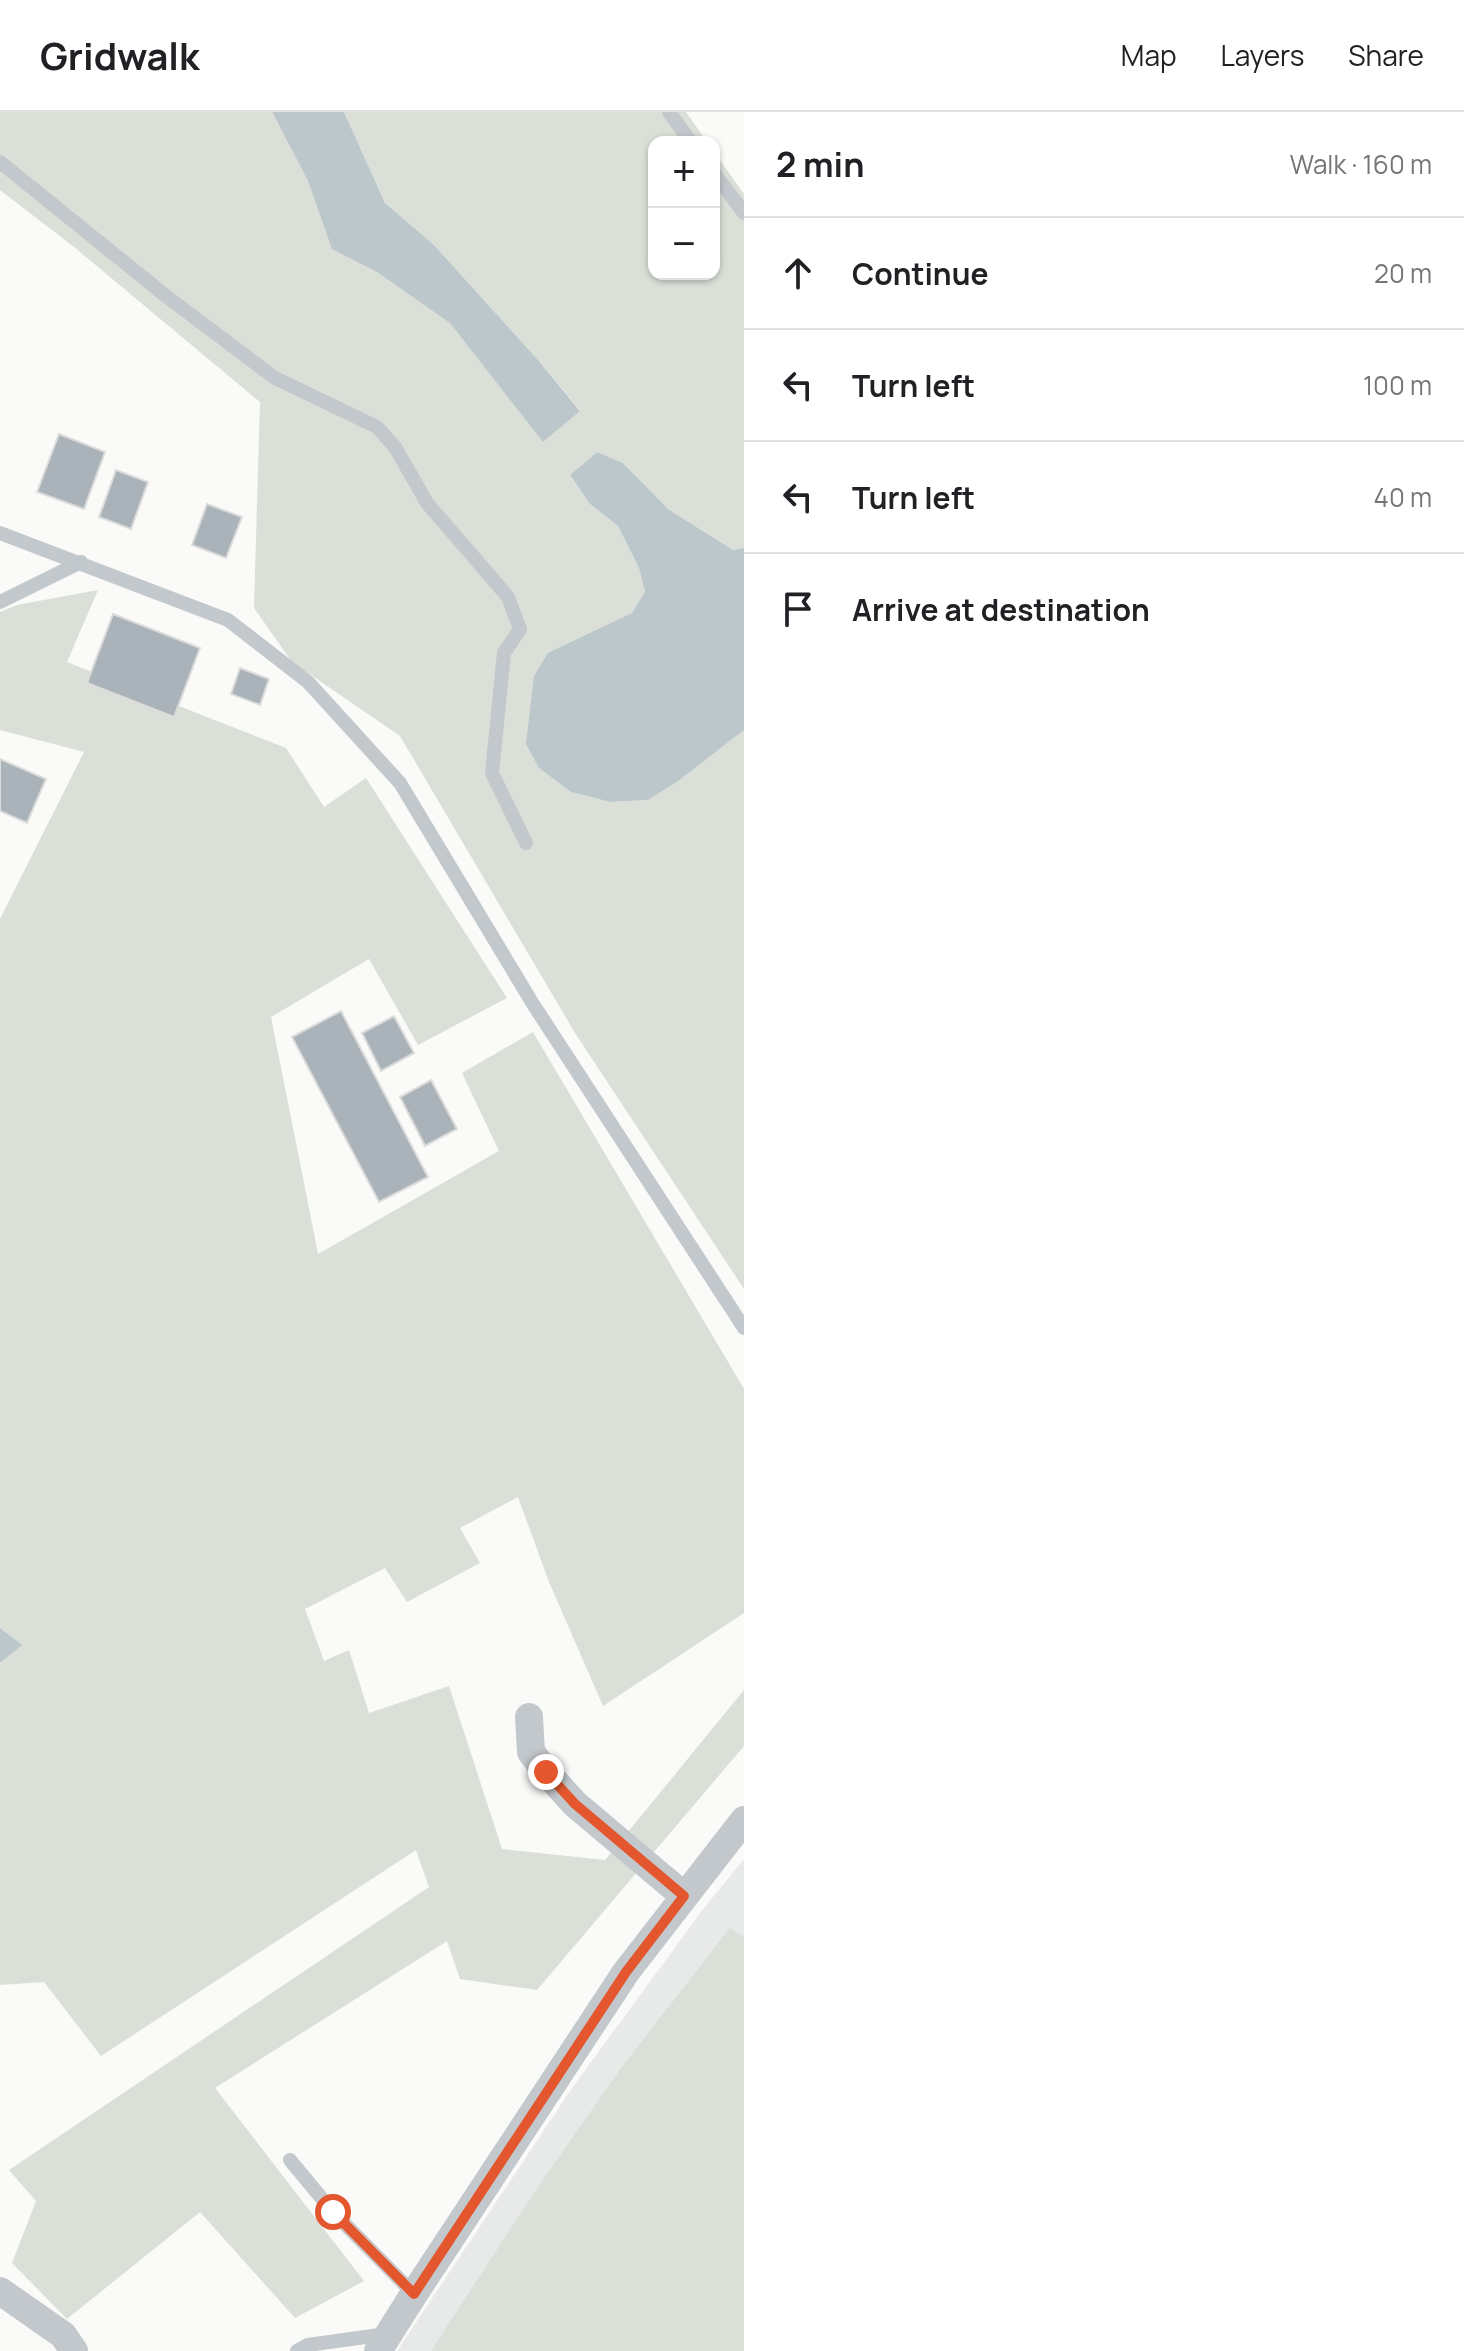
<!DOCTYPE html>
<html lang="en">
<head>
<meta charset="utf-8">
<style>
  :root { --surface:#fff; --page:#f2f2f2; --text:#202124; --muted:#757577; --line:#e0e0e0 }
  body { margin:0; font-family:Manrope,sans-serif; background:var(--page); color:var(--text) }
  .controls { position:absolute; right:24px; top:24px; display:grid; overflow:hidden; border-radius:16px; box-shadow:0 2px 6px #0004 }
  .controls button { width:72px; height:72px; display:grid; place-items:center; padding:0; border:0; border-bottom:2px solid var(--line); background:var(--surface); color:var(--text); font:40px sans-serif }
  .stop { position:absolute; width:24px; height:24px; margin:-18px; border:6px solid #e4572e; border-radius:50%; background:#fff }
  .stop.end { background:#e4572e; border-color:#fff; box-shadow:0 2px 8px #0008 }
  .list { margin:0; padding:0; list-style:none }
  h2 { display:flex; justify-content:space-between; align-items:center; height:104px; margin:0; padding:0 32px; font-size:34px }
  h2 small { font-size:26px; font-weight:400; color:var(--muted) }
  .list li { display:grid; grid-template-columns:52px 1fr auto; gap:24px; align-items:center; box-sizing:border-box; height:112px; padding:0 32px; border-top:2px solid var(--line) }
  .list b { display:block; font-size:30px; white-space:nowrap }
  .list em { font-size:26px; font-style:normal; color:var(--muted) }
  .icon { flex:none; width:44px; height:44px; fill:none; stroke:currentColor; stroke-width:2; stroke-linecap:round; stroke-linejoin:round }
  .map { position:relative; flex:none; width:744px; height:2239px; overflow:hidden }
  header { display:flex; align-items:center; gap:48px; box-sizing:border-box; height:112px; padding:0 40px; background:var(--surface); border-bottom:2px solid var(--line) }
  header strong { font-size:38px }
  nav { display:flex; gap:44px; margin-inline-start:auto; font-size:28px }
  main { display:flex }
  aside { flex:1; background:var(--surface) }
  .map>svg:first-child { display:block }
  .built { fill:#e8e9e9 }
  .green { fill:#dadfd7 }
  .water { fill:#bbc7cb }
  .building { fill:#aab3b9; stroke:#dcdcda; stroke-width:2 }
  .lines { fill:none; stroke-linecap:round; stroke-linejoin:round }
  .lane { stroke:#c3c8cc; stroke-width:14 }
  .street { stroke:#c3c8cc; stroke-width:28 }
  .route { stroke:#e4572e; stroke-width:10 }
</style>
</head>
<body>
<header>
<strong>Gridwalk</strong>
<nav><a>Map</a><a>Layers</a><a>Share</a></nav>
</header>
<main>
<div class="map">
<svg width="744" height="2239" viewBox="0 0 744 2239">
  <rect width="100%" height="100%" fill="#fafaf8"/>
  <path class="built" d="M 744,1747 L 744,2239 L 397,2239 L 572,1976 L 704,1796 Z"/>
  <g class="green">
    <path d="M 0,0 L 272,0 L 308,69 L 332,136 L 377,160 L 451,211 L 543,330 L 580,298 L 538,248 L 433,132 L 385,91 L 344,0 L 686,0 L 707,30 L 654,30 L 654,162 L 714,162 L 714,40 L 744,82 L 744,436 L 733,438 L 668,397 L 623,351 L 597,340 L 570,363 L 590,392 L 618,414 L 639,456 L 645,478 L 632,501 L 601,518 L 539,656 L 571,680 L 610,690 L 648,688 L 677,670 L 744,618 L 744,1177 L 575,921 L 400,624 L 292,550 L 254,496 L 260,290 L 74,135 L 0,78 Z"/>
    <path d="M 98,478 L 67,550 L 286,636 L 324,695 L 366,666 L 507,886 L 418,933 L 369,847 L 271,905 L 318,1142 L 499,1039 L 462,961 L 533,920 L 744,1277 L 744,1501 L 603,1594 L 549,1470 L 518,1385 L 460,1416 L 480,1451 L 407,1490 L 385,1456 L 305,1497 L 324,1549 L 349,1538 L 369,1601 L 449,1574 L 502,1737 L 605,1748 L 744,1578 L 744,1634 L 537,1878 L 460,1867 L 447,1829 L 215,1976 L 364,2169 L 295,2206 L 200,2100 L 67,2207 L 12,2151 L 36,2089 L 9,2058 L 429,1775 L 416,1738 L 101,1944 L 44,1870 L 0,1873 L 0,1551 L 21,1533 L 0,1516 L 0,807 L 84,640 L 0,618 L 0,500 L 17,493 Z"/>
    <path d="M 730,1816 L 744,1825 L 744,2239 L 431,2239 L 537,2076 L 621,1956 Z"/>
  </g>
  <g class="water">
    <path d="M 272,0 L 344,0 L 385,91 L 433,132 L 538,248 L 580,299 L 543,330 L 450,211 L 377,160 L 332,137 L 308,69 Z"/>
    <path d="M 597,340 L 623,351 L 668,397 L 733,438 L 744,436 L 744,618 L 677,670 L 648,688 L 610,690 L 571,680 L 539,656 L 526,632 L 534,564 L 548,541 L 632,501 L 645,479 L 639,456 L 618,414 L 590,392 L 570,363 Z"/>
    <path d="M 0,1516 L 22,1533 L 0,1551 Z"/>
  </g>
  <g class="building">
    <path d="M 59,322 L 105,340 L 84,397 L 37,380 Z"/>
    <path d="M 116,358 L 148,370 L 131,417 L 99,405 Z"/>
    <path d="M 207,392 L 242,405 L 226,446 L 192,433 Z"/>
    <path d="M 113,502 L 200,536 L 174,605 L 87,571 Z"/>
    <path d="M 240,556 L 269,567 L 260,593 L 231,582 Z"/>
    <path d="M 0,647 L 46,667 L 27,711 L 0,699 Z"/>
    <path d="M 341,899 L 428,1065 L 379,1090 L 292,925 Z"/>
    <path d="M 394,904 L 414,941 L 381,959 L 362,921 Z"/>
    <path d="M 431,968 L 457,1017 L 425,1034 L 400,985 Z"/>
  </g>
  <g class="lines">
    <g class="lane">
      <path d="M 669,0 L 691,30"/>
      <path d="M 0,50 L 166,184 L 275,266 L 377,315 L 395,335 L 427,391 L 508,485 L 520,517 L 504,541 L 492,661 L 526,731"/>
      <path d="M 714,61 L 744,101"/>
      <path d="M 0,421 L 228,508 L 308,570 L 400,671 L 533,892 L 744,1216"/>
      <path d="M 0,490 L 81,450"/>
      <path d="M 290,2048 L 333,2100 L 414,2182"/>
      <path d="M 297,2239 L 308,2233 L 387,2222"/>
    </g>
    <g class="street">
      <path d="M 529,1605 L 531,1640 L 546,1660 L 575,1692 L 684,1784"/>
      <path d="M 0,2179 L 63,2223 L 74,2239"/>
      <path d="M 378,2239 L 414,2182 L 626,1860 L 744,1708"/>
    </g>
  </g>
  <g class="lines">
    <path class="route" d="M 333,2100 L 414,2182 L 626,1860 L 684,1784 L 575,1692 L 546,1660"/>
  </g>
</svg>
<div class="controls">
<button>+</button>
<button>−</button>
</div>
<div class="stop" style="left:333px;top:2100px"></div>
<div class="stop end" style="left:546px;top:1660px"></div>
</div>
<aside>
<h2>2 min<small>Walk · 160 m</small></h2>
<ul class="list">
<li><svg class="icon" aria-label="ahead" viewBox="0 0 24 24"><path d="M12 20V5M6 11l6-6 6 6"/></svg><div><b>Continue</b></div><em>20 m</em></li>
<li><svg class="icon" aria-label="left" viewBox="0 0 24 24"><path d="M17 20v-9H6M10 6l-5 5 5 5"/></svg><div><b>Turn left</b></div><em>100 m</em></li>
<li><svg class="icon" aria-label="left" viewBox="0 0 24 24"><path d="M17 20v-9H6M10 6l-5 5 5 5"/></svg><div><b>Turn left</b></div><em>40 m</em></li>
<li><svg class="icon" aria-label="arrive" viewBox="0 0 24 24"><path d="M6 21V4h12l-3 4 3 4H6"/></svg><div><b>Arrive at destination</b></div></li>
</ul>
</aside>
</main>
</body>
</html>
